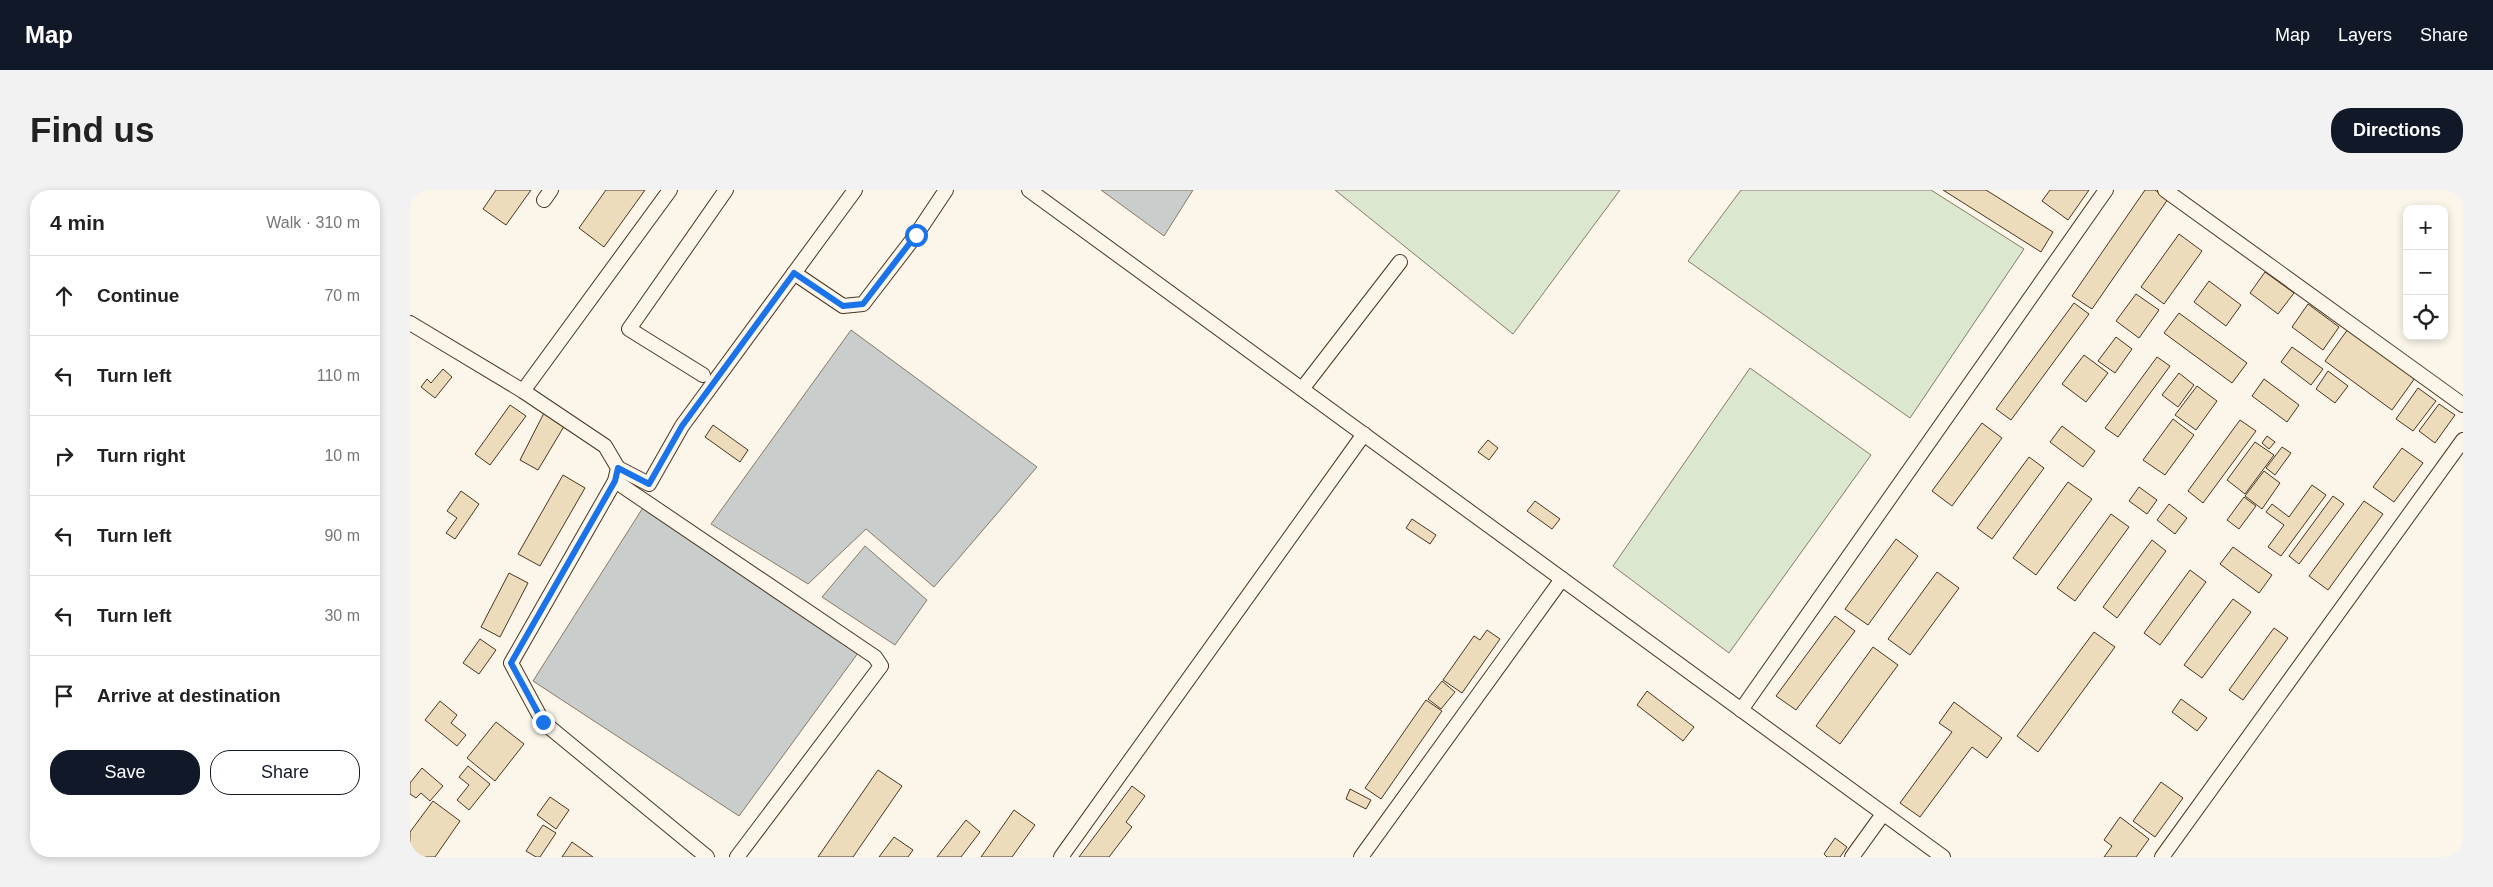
<!DOCTYPE html>
<html lang="en">
<head>
<meta charset="utf-8">
<style>
  :root { --surface:#fff; --page:#f2f2f2; --text:#222; --muted:#767676; --line:#e0e0e0; --accent:#111827 }
  body { margin:0; font-family:Arial,sans-serif; background:var(--page); color:var(--text) }
  .controls { position:absolute; right:15px; top:15px; display:grid; overflow:hidden; border-radius:10px; box-shadow:0 2px 8px #0003 }
  .controls button { width:45px; height:45px; display:grid; place-items:center; padding:0; border:0; border-bottom:1px solid var(--line); background:var(--surface); color:var(--text); font:25px sans-serif }
  .stop { position:absolute; width:15px; height:15px; margin:-11px; border:4px solid #1a73e8; border-radius:50%; background:#fff }
  .stop.end { background:#1a73e8; border-color:#fff; box-shadow:0 1px 5px #0008 }
  .list { margin:0; padding:0; list-style:none }
  h2 { display:flex; justify-content:space-between; align-items:center; height:65px; margin:0; padding:0 20px; font-size:21px }
  h2 small { font-size:16px; font-weight:400; color:var(--muted) }
  .list li { display:grid; grid-template-columns:32px 1fr auto; gap:15px; align-items:center; box-sizing:border-box; height:80px; padding:0 20px; border-top:1px solid var(--line) }
  .list b { display:block; font-size:19px; white-space:nowrap }
  .list em { font-size:16px; font-style:normal; color:var(--muted) }
  .actions { display:flex; gap:10px; padding:15px 20px }
  .actions a { flex:1; padding:11px 0; border:1px solid var(--accent); border-radius:20px; text-align:center; font-size:18px; color:var(--accent) }
  .actions .main { background:var(--accent); color:#fff }
  .icon { flex:none; width:28px; height:28px; fill:none; stroke:currentColor; stroke-width:2; stroke-linecap:round; stroke-linejoin:round }
  .map { position:relative; flex:none; width:2053px; height:667px; overflow:hidden; border-radius:20px }
  header { display:flex; align-items:center; gap:30px; box-sizing:border-box; height:70px; padding:0 25px; background:var(--accent); color:#fff }
  header strong { font-size:24px }
  nav { display:flex; gap:28px; margin-inline-start:auto; font-size:18px }
  .intro { display:flex; align-items:center; justify-content:space-between; box-sizing:border-box; height:120px; padding:0 30px }
  h1 { margin:0; font-size:35px }
  .button { padding:12px 22px; border-radius:20px; background:var(--accent); color:#fff; font-size:18px; font-weight:700 }
  main { display:flex; gap:30px; padding:0 30px }
  aside { flex:1; background:var(--surface); border-radius:20px; box-shadow:0 2px 8px #0003 }
  .map>svg:first-child { display:block }
  .green { fill:#dce7d0; stroke:#887966 }
  .water { fill:#c9cecd; stroke:#887966 }
  .building { fill:#ecdcbc; stroke:#4a3520 }
  .lines { fill:none; stroke-linecap:round; stroke-linejoin:round }
  .minor-casing { stroke:#4a3520; stroke-width:16 }
  .minor { stroke:#fbf6e9; stroke-width:14 }
  .route { stroke:#1a73e8; stroke-width:6 }
</style>
</head>
<body>
<header>
<strong>Map</strong>
<nav><a>Map</a><a>Layers</a><a>Share</a></nav>
</header>
<div class="intro"><h1>Find us</h1><a class="button">Directions</a></div>
<main>
<aside>
<h2>4 min<small>Walk · 310 m</small></h2>
<ul class="list">
<li><svg class="icon" aria-label="ahead" viewBox="0 0 24 24"><path d="M12 20V5M6 11l6-6 6 6"/></svg><div><b>Continue</b></div><em>70 m</em></li>
<li><svg class="icon" aria-label="left" viewBox="0 0 24 24"><path d="M17 20v-9H6M10 6l-5 5 5 5"/></svg><div><b>Turn left</b></div><em>110 m</em></li>
<li><svg class="icon" aria-label="right" viewBox="0 0 24 24"><path d="M7 20v-9h11M14 6l5 5-5 5"/></svg><div><b>Turn right</b></div><em>10 m</em></li>
<li><svg class="icon" aria-label="left" viewBox="0 0 24 24"><path d="M17 20v-9H6M10 6l-5 5 5 5"/></svg><div><b>Turn left</b></div><em>90 m</em></li>
<li><svg class="icon" aria-label="left" viewBox="0 0 24 24"><path d="M17 20v-9H6M10 6l-5 5 5 5"/></svg><div><b>Turn left</b></div><em>30 m</em></li>
<li><svg class="icon" aria-label="arrive" viewBox="0 0 24 24"><path d="M6 21V4h12l-3 4 3 4H6"/></svg><div><b>Arrive at destination</b></div></li>
</ul>
<div class="actions"><a class="main">Save</a><a>Share</a></div>
</aside>
<div class="map">
<svg width="2053" height="667" viewBox="0 0 2053 667">
  <rect width="100%" height="100%" fill="#fbf6e9"/>
  <g class="green">
    <path d="M 925,0 L 1210,0 L 1103,144 Z"/>
    <path d="M 1331,0 L 1521,0 L 1614,59 L 1500,228 L 1278,71 Z"/>
    <path d="M 1340,178 L 1461,265 L 1319,463 L 1203,376 Z"/>
  </g>
  <g class="water">
    <path d="M 691,0 L 783,0 L 754,46 Z"/>
    <path d="M 441,140 L 627,277 L 524,397 L 456,339 L 398,394 L 301,334 Z"/>
    <path d="M 234,316 L 448,463 L 329,626 L 123,491 Z"/>
    <path d="M 455,356 L 517,410 L 485,455 L 412,407 Z"/>
  </g>
  <g class="building">
    <path d="M 86,0 L 121,0 L 96,35 L 73,19 Z"/>
    <path d="M 196,0 L 235,0 L 194,57 L 169,38 Z"/>
    <path d="M 1533,0 L 1576,0 L 1643,42 L 1631,62 Z"/>
    <path d="M 1640,0 L 1679,0 L 1658,30 L 1632,11 Z"/>
    <path d="M 1735,0 L 1745,0 L 1758,9 L 1682,119 L 1662,106 Z"/>
    <path d="M 1769,44 L 1792,61 L 1754,114 L 1731,97 Z"/>
    <path d="M 1855,82 L 1884,103 L 1868,124 L 1840,103 Z"/>
    <path d="M 1799,91 L 1831,115 L 1816,136 L 1784,112 Z"/>
    <path d="M 1726,104 L 1749,120 L 1729,148 L 1706,131 Z"/>
    <path d="M 1664,113 L 1679,124 L 1601,230 L 1586,219 Z"/>
    <path d="M 1898,114 L 1929,137 L 1913,160 L 1882,137 Z"/>
    <path d="M 1769,123 L 1837,173 L 1822,193 L 1754,143 Z"/>
    <path d="M 1938,139 L 2005,188 L 1982,220 L 1915,171 Z"/>
    <path d="M 1706,147 L 1722,159 L 1705,183 L 1688,171 Z"/>
    <path d="M 1882,157 L 1913,179 L 1901,195 L 1871,172 Z"/>
    <path d="M 1674,165 L 1698,183 L 1676,212 L 1652,194 Z"/>
    <path d="M 1747,167 L 1760,176 L 1708,247 L 1695,238 Z"/>
    <path d="M 33,179 L 42,187 L 25,208 L 11,197 L 17,189 L 21,193 Z"/>
    <path d="M 1918,181 L 1938,196 L 1925,213 L 1906,199 Z"/>
    <path d="M 1769,183 L 1784,195 L 1768,217 L 1752,205 Z"/>
    <path d="M 1854,189 L 1889,215 L 1877,232 L 1842,206 Z"/>
    <path d="M 1787,196 L 1807,211 L 1786,240 L 1765,225 Z"/>
    <path d="M 2008,198 L 2026,211 L 2003,241 L 1986,229 Z"/>
    <path d="M 2029,214 L 2045,225 L 2025,253 L 2009,241 Z"/>
    <path d="M 100,215 L 116,226 L 80,275 L 65,264 Z"/>
    <path d="M 135,221 L 156,233 L 128,280 L 110,270 Z"/>
    <path d="M 1763,229 L 1784,245 L 1755,285 L 1733,270 Z"/>
    <path d="M 1830,230 L 1846,241 L 1793,313 L 1778,301 Z"/>
    <path d="M 1572,233 L 1592,248 L 1542,316 L 1522,301 Z"/>
    <path d="M 303,235 L 338,260 L 330,272 L 295,247 Z"/>
    <path d="M 1652,236 L 1685,261 L 1673,277 L 1640,252 Z"/>
    <path d="M 1857,246 L 1865,252 L 1859,259 L 1852,253 Z"/>
    <path d="M 1078,250 L 1088,258 L 1079,270 L 1068,262 Z"/>
    <path d="M 1845,252 L 1864,265 L 1835,304 L 1817,290 Z"/>
    <path d="M 1872,257 L 1881,263 L 1865,285 L 1856,278 Z"/>
    <path d="M 1992,258 L 2013,273 L 1984,312 L 1963,297 Z"/>
    <path d="M 1619,267 L 1634,278 L 1582,349 L 1567,338 Z"/>
    <path d="M 1854,281 L 1870,293 L 1852,319 L 1835,306 Z"/>
    <path d="M 153,285 L 175,298 L 130,376 L 108,364 Z"/>
    <path d="M 1658,292 L 1682,309 L 1626,385 L 1603,368 Z"/>
    <path d="M 1902,295 L 1916,305 L 1871,366 L 1858,357 L 1874,335 L 1856,322 L 1862,314 L 1879,327 Z"/>
    <path d="M 1729,297 L 1747,310 L 1737,324 L 1719,311 Z"/>
    <path d="M 51,301 L 69,314 L 45,349 L 36,343 L 47,328 L 37,321 Z"/>
    <path d="M 1923,306 L 1934,314 L 1889,374 L 1879,366 Z"/>
    <path d="M 1834,307 L 1846,316 L 1829,339 L 1817,330 Z"/>
    <path d="M 1125,311 L 1150,329 L 1142,339 L 1117,321 Z"/>
    <path d="M 1954,311 L 1973,324 L 1918,400 L 1899,386 Z"/>
    <path d="M 1759,314 L 1777,328 L 1765,344 L 1747,330 Z"/>
    <path d="M 1701,324 L 1719,337 L 1665,411 L 1647,398 Z"/>
    <path d="M 1002,329 L 1026,345 L 1020,354 L 996,338 Z"/>
    <path d="M 1486,349 L 1508,366 L 1458,435 L 1435,419 Z"/>
    <path d="M 1742,350 L 1756,361 L 1707,428 L 1693,417 Z"/>
    <path d="M 1823,357 L 1862,385 L 1849,403 L 1810,374 Z"/>
    <path d="M 1780,380 L 1796,392 L 1750,455 L 1734,443 Z"/>
    <path d="M 1527,382 L 1549,398 L 1500,465 L 1478,449 Z"/>
    <path d="M 99,383 L 118,393 L 90,447 L 71,437 Z"/>
    <path d="M 1823,409 L 1841,422 L 1792,488 L 1774,475 Z"/>
    <path d="M 1425,426 L 1445,441 L 1386,520 L 1366,506 Z"/>
    <path d="M 1864,438 L 1878,448 L 1833,510 L 1819,500 Z"/>
    <path d="M 1077,440 L 1090,449 L 1052,503 L 1033,490 L 1064,446 L 1070,450 Z"/>
    <path d="M 1684,442 L 1705,457 L 1628,562 L 1607,546 Z"/>
    <path d="M 70,449 L 86,460 L 69,484 L 53,473 Z"/>
    <path d="M 1463,457 L 1488,475 L 1430,554 L 1406,536 Z"/>
    <path d="M 1032,491 L 1045,502 L 1031,519 L 1018,509 Z"/>
    <path d="M 1237,501 L 1284,537 L 1273,551 L 1227,515 Z"/>
    <path d="M 1771,509 L 1797,528 L 1787,541 L 1762,522 Z"/>
    <path d="M 1016,510 L 1032,521 L 971,609 L 955,598 Z"/>
    <path d="M 30,511 L 47,525 L 41,533 L 56,545 L 47,556 L 15,530 Z"/>
    <path d="M 1544,512 L 1592,548 L 1577,568 L 1562,557 L 1510,627 L 1490,613 L 1542,542 L 1529,533 Z"/>
    <path d="M 86,532 L 114,554 L 85,591 L 57,568 Z"/>
    <path d="M 58,576 L 80,594 L 59,620 L 47,610 L 59,595 L 49,587 Z"/>
    <path d="M 12,578 L 33,596 L 20,611 L 11,603 L 6,608 L 0,604 L 0,593 Z"/>
    <path d="M 468,580 L 492,596 L 443,667 L 408,667 Z"/>
    <path d="M 1751,592 L 1773,608 L 1745,647 L 1723,631 Z"/>
    <path d="M 722,596 L 735,606 L 716,632 L 722,637 L 699,667 L 669,667 Z"/>
    <path d="M 940,599 L 961,610 L 956,619 L 936,609 Z"/>
    <path d="M 140,607 L 159,620 L 146,639 L 127,625 Z"/>
    <path d="M 23,611 L 50,631 L 25,667 L 6,667 L 0,663 L 0,642 Z"/>
    <path d="M 604,620 L 625,635 L 602,667 L 571,667 Z"/>
    <path d="M 1710,627 L 1739,649 L 1726,667 L 1694,667 L 1702,656 L 1694,650 Z"/>
    <path d="M 556,630 L 570,642 L 551,667 L 527,667 Z"/>
    <path d="M 133,635 L 146,643 L 130,667 L 126,667 L 116,661 Z"/>
    <path d="M 484,647 L 503,660 L 498,667 L 469,667 Z"/>
    <path d="M 1425,648 L 1437,657 L 1430,667 L 1417,667 L 1414,664 Z"/>
    <path d="M 162,652 L 183,667 L 152,667 Z"/>
  </g>
  <g class="lines">
    <defs>
      <g id="minor">
        <path d="M 619,0 L 1533,667"/>
        <path d="M 1755,0 L 2053,215"/>
        <path d="M 134,10 L 141,0"/>
        <path d="M 384,83 L 433,116 L 453,114 L 506,45 L 536,0"/>
        <path d="M 0,133 L 113,201 L 195,256 L 208,278 L 205,291 L 101,473 L 133,532 L 297,667"/>
        <path d="M 293,185 L 219,139 L 316,0"/>
        <path d="M 892,199 L 990,72"/>
        <path d="M 113,201 L 260,0"/>
        <path d="M 208,278 L 239,294 L 272,236 L 445,0"/>
        <path d="M 205,291 L 465,467 L 471,476 L 327,667"/>
        <path d="M 1331,520 L 1696,0"/>
        <path d="M 651,667 L 954,244"/>
        <path d="M 951,667 L 1152,389"/>
        <path d="M 1442,667 L 1473,624"/>
        <path d="M 1752,667 L 2053,250"/>
      </g>
    </defs>
    <use href="#minor" class="minor-casing"/>
    <use href="#minor" class="minor"/>
  </g>
  <g class="lines">
    <path class="route" d="M 133,532 L 101,473 L 205,291 L 208,278 L 239,294 L 272,236 L 384,83 L 433,116 L 453,114 L 506,45"/>
  </g>
</svg>
<div class="controls">
<button>+</button>
<button>−</button>
<button><svg class="icon" aria-label="locate" viewBox="0 0 24 24"><circle cx="12" cy="12" r="6"/><path d="M12 2v4M12 18v4M2 12h4M18 12h4"/></svg></button>
</div>
<div class="stop" style="left:506px;top:45px"></div>
<div class="stop end" style="left:133px;top:532px"></div>
</div>
</main>
</body>
</html>
